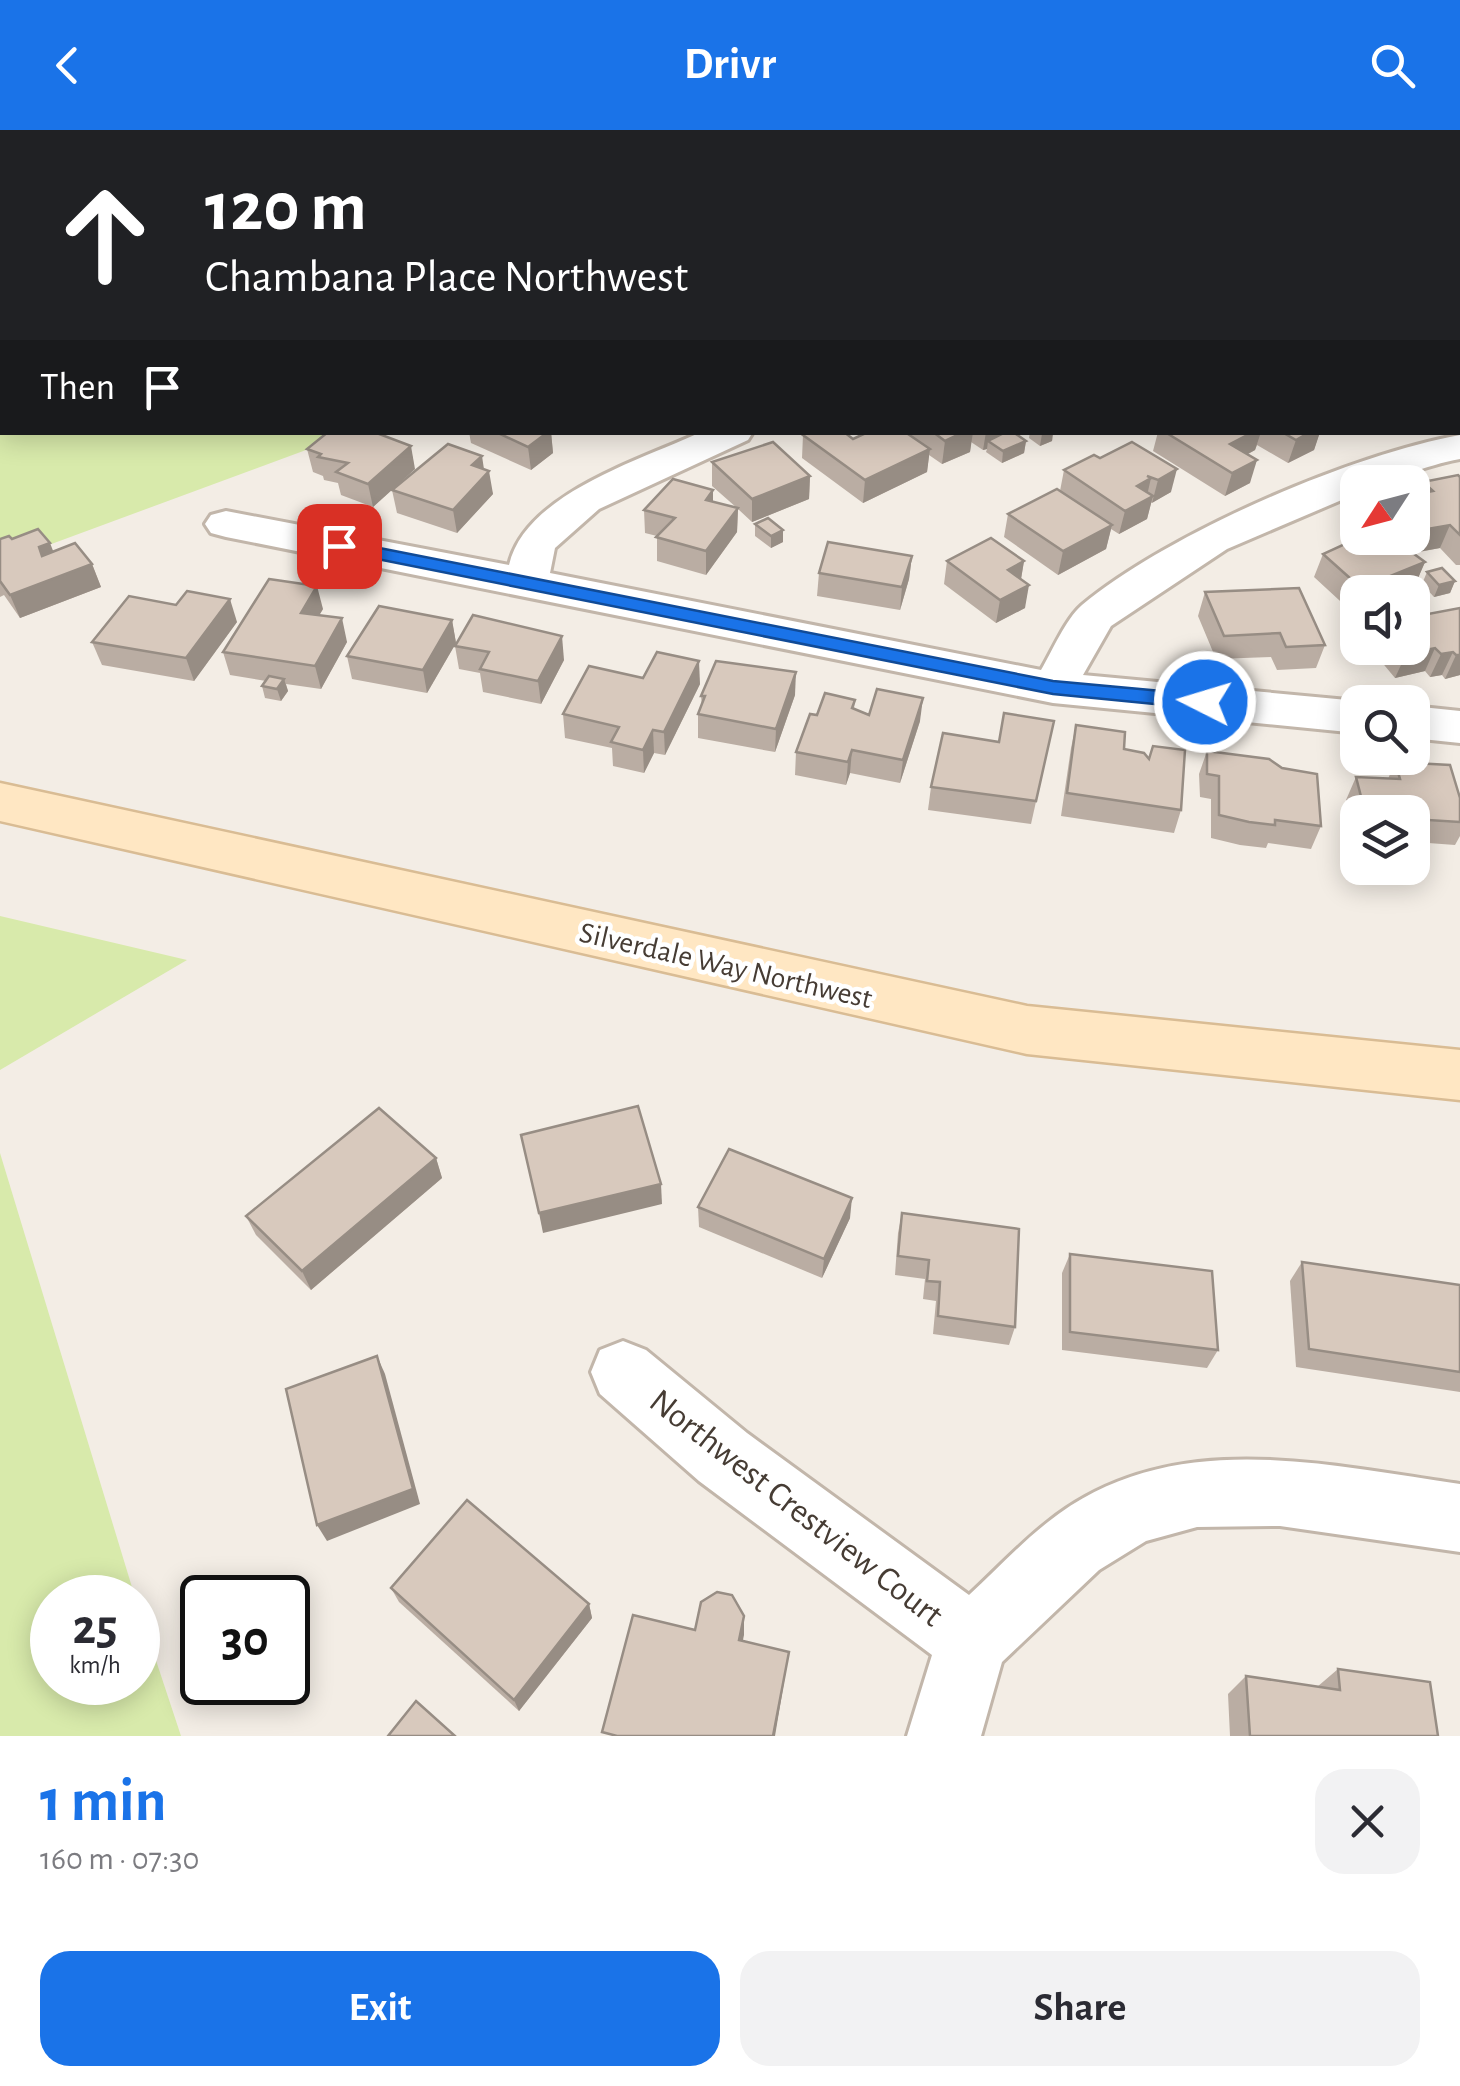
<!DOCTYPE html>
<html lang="en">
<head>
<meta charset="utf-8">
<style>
	:root { --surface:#fff; --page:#f2f2f3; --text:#2b2b33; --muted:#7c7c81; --accent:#1a73e8 }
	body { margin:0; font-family:"Alegreya Sans",sans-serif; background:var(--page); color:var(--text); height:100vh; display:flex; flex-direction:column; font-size:38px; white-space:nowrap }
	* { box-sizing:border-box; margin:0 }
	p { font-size:32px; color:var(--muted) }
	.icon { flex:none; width:55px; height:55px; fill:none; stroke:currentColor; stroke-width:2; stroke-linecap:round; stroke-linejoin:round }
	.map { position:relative; height:1606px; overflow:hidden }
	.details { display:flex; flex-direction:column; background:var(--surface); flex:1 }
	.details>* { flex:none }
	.guide { position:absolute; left:0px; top:0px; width:1460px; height:305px; box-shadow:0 5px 25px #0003; background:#202124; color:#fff; overflow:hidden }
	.needle { width:65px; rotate:234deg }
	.controls { position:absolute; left:1340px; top:335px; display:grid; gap:20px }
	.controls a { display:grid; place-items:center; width:90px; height:90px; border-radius:20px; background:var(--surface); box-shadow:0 5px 25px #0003; font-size:50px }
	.speed { position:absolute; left:30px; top:1445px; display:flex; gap:20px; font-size:50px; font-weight:700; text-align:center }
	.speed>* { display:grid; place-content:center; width:130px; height:130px; border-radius:50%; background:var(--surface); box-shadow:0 5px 25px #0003; line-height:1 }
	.speed small { font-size:25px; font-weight:400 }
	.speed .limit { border:5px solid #111; border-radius:15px; background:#fff; color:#111 }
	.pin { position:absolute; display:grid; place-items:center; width:85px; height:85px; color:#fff; margin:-42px; border-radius:20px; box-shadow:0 5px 15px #0006 }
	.me { position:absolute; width:110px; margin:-55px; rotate:275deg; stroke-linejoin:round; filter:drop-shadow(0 0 8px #0008) }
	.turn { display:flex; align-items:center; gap:35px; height:210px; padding:0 40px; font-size:45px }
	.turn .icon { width:130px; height:130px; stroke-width:2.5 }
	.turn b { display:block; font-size:70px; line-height:85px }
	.then { display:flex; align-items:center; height:95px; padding:0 40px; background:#0003; gap:20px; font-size:38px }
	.round { display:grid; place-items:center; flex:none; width:105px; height:105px; border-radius:30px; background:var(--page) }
	.summary { display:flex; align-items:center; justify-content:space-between; height:170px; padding:0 40px }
	h1 { font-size:60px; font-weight:600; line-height:75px; color:var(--accent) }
	.primary-button { display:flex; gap:20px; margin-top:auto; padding:20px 40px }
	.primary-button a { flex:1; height:115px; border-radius:30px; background:var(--accent); color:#fff; font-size:40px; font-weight:600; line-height:115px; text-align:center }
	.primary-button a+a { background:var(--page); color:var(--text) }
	header { display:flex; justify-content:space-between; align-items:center; height:130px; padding:0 40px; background:var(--accent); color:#fff; font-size:45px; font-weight:600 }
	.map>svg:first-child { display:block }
	.green { fill:#d8eaab }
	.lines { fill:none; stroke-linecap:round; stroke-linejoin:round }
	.minor-casing { stroke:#c2b6aa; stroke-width:6 }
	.secondary-casing { stroke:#d9bc94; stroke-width:5 }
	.minor { fill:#fff; fill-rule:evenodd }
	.secondary { fill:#ffe7c3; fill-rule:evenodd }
	.wall { fill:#baada3 }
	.shaded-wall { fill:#978d84 }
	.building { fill:#d8c9bd; stroke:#978d84; stroke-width:2.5 }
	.route { fill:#1a73e8; stroke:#114b97; stroke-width:2.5 }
	.labels { text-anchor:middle; stroke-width:9; stroke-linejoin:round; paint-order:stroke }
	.street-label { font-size:30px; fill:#463c34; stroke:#fff }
	.near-street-label { font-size:35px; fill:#463c34; stroke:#fff }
</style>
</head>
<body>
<header><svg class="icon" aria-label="back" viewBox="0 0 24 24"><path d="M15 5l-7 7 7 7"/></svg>Drivr<svg class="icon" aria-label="search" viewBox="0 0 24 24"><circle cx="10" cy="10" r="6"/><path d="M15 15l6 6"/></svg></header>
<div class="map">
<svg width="1460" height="1606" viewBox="0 0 1460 1606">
	<rect width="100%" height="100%" fill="#f3ede5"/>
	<g class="green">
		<polygon points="0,0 1317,0 2,2 2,302 352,303 0,433"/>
		<polygon points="0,786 187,830 0,940"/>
		<polygon points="0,1023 135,1467 52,1468 52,1552 138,1552 138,1476 181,1606 0,1606"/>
	</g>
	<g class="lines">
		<g class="minor-casing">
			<g id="minor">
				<polygon points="1458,100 1460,101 1460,121 1458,120"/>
				<path d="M701,302H753L748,310L599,379L555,418L550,443L1041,540C1053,520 1065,490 1082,475C1169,403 1350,325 1460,305V329C1425,335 1393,352 1358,352V363L1227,419L1111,496L1083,545L1358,571L1363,572H1358V603L1053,573L226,407L211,403L205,394L211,385L226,381L509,435C525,364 641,330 701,302Z"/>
				<polygon points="1412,576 1460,581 1460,613 1412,608"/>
				<path d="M623,1211L646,1220L747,1303L969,1465C995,1441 1020,1414 1048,1392C1168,1296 1321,1334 1460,1354V1422L1280,1396L1197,1397L1146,1411L1099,1440L1002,1532L981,1606H907L932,1525L699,1351L600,1264L591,1242L600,1220Z"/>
			</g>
		</g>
		<g class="secondary-casing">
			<polygon id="secondary" points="0,653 1027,876 1460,920 1460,970 1027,924 0,691"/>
		</g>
		<use href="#minor" class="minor"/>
		<use href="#secondary" class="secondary"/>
	</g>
	<g class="wall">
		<polygon points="1458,197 1460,201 1460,222 1458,228"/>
		<polygon points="469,302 551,302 553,323 531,340 471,313"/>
		<polygon points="868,302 1013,302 1026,311 1024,323 1002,333 986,322 987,319 983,320 971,312 970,322 942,334 929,325 927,342 863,373 802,328 803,305 853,309"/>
		<polygon points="1030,302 1053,302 1052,311 1040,316 1029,308"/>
		<polygon points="1158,302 1320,302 1314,320 1288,333 1257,315 1255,320 1248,324 1250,353 1225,366 1153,321"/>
		<polygon points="1132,312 1171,362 1151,373 1147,389 1119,404 1111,399 1106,419 1058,445 1004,407 1008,384 1060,361 1064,340 1100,328"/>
		<polygon points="307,319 415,339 373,377 341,365 338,353 324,350 323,346 313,342"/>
		<polygon points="712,332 810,346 809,369 752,392 738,379 737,402 706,445 657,431 657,406 645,403 644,380 713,360 713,372 737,378 712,356"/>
		<polygon points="484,339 493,364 457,403 397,383 392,360"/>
		<polygon points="1460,346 1460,435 1456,435 1440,418 1414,423 1425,432 1415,455 1397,462 1358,462 1358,479 1352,482 1314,447 1323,424 1358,408 1412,408 1412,365 1418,364 1423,352"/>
		<polygon points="755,394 783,400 783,412 771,418 755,406"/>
		<polygon points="0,409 12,409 92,434 101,457 20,488 4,465 0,467"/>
		<polygon points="912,426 909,449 900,480 817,466 819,443"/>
		<polygon points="947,431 1024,431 1021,449 1025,478 996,493 944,454"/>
		<polygon points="1427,442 1455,451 1450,463 1434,467 1422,454"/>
		<polygon points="1205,462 1325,515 1316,538 1277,540 1271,527 1216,529 1198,486"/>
		<polygon points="176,475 237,492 194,551 102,535 92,512"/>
		<polygon points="1460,478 1460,545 1445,549 1442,545 1430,547 1425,541 1395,548 1370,518 1412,518"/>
		<polygon points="323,479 319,485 347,512 321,559 286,554 288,561 281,571 265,568 262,556 266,551 230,545 223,522"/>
		<polygon points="452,490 456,513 427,563 352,549 347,526"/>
		<polygon points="455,516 564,530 541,574 483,562 480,543 459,539"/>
		<polygon points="643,548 700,554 665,625 654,623 644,643 613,636 612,618 565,608 563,584"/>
		<polygon points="795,565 775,622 698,608 698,584 702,576 701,566"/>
		<polygon points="855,570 854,579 869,585 920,591 900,653 850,643 846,655 795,645 796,622 817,585"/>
		<polygon points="1054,591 1031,694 928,680 931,657 999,612"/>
		<polygon points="1076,595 1124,619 1149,629 1181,680 1174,703 1061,686 1071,618"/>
		<polygon points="1207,621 1321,696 1311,719 1268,713 1266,718 1240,715 1211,708 1211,669 1200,667 1199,644"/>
		<polygon points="1395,632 1460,668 1460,706 1455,715 1415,712 1412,718 1412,682 1358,682 1358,716 1346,670 1356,647 1388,649"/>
		<polygon points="436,1028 442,1048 311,1160 256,1105 246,1086"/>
		<polygon points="698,1077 850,1088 822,1148 699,1097"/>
		<polygon points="902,1083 1015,1197 1009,1215 933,1204 936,1171 923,1169 925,1149 895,1145 898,1103"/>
		<polygon points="1070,1124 1218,1220 1207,1238 1062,1220 1062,1143"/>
		<polygon points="1302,1132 1460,1155 1460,1262 1296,1237 1290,1151"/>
		<polygon points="391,1458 589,1474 592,1488 519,1581 399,1472"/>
		<polygon points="1338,1539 1438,1606 1230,1606 1228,1564 1246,1546 1317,1557"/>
	</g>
	<g class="shaded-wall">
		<polygon points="1458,0 1460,0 1460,16 1458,17"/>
		<polygon points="533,302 551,302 553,323 531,340 528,317"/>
		<polygon points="960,302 973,302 970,322 942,334 945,311"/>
		<polygon points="986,302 1011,302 988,311 987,319 983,320"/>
		<polygon points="1045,302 1053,302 1052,311 1040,316 1042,304"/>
		<polygon points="1253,302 1261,302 1255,320 1224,337 1230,314"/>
		<polygon points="1310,302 1320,302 1314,320 1288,333 1296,310"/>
		<polygon points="1026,311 1024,323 1002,333 1003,321"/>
		<polygon points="411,316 415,339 373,377 368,354"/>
		<polygon points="930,319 927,342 863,373 865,350"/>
		<polygon points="482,326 485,346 489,341 493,364 457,403 453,380 472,335"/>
		<polygon points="1257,330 1250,353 1225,366 1232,343"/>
		<polygon points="1177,339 1171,362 1152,373 1158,350"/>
		<polygon points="810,346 809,369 752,392 752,369"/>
		<polygon points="1151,348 1146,370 1153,366 1147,389 1119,404 1125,381 1137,356"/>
		<polygon points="713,360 713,383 706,370"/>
		<polygon points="738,378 737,402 706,445 706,421"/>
		<polygon points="1112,395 1106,419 1058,445 1063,421"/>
		<polygon points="1450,395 1440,418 1406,424 1416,401"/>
		<polygon points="783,400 783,412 771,418 771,406"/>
		<polygon points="50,413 59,436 92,434 101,457 20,488 10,465 42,426 39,417"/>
		<polygon points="912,426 909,449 900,480 902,457"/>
		<polygon points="1024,431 1020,455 1008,440"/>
		<polygon points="1425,432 1415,455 1397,462 1359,462 1361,458"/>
		<polygon points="1455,451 1450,463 1434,467 1439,455"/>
		<polygon points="1029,455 1025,478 996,493 1000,470"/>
		<polygon points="317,456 323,479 307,506 301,483"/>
		<polygon points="1358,467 1358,479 1352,482"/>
		<polygon points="230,469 237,492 194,551 186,528"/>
		<polygon points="342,488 347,512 321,559 315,536"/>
		<polygon points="452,490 456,513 427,563 423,540"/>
		<polygon points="562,506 564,530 541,574 538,551"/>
		<polygon points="1435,518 1425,541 1395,548 1406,524"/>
		<polygon points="1453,522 1442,545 1430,547 1441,524"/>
		<polygon points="1456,525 1460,525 1460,545 1445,549"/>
		<polygon points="699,531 700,554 665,625 664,602"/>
		<polygon points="796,542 795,565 775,622 776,599"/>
		<polygon points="284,549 288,561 281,571 277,559"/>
		<polygon points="923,568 920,591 900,653 903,630"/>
		<polygon points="653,600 654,623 644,643 643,620"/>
		<polygon points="852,620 850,643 846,655 848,632"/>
		<polygon points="436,1028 442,1048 311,1160 302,1141"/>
		<polygon points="661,1054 662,1074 543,1103 539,1083"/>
		<polygon points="852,1068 850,1088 822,1148 824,1129"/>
		<polygon points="377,1226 385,1244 420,1374 327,1411 317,1395"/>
		<polygon points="589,1474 592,1488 519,1581 514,1570"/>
		<polygon points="744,1486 744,1505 739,1529 739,1510"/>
		<polygon points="789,1522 775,1606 773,1606"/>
	</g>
	<g class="building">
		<polygon points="1360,0 1441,0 1451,2 1356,2"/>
		<polygon points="328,302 374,302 411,316 368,354 336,342 348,333 318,327 321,324 307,319"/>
		<polygon points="496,302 548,302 528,317"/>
		<polygon points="808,302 844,302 853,309 868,302 905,302 930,319 865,350 803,305"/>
		<polygon points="933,302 964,302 945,311"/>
		<polygon points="1006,302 1013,302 1026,311 1003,321 988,311"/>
		<polygon points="1165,302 1253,302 1230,314 1257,330 1232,343"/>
		<polygon points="1282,302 1310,302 1296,310"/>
		<polygon points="773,312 810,346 752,369 712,332"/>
		<polygon points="1132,312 1177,339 1158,350 1147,346 1151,348 1137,356 1153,366 1125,381 1064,340 1094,325 1100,328"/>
		<polygon points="448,314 482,326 472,335 489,341 453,380 392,360"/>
		<polygon points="1458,345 1460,347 1460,405 1450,395 1416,401 1412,398 1412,365 1433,361 1423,352"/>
		<polygon points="673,349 713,360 706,370 738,378 706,421 656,407 675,388 644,380"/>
		<polygon points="1057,359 1112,395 1063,421 1008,384"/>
		<polygon points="768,388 783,400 771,406 755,394"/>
		<polygon points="38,399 50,413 39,417 42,426 75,413 92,434 10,465 0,451 0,409 9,406 12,409"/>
		<polygon points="991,408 1024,431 1008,440 1029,455 1000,470 947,431"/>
		<polygon points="1358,408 1392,408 1425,432 1361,458 1323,424"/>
		<polygon points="828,412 912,426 902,457 819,443"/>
		<polygon points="1442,438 1455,451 1439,455 1427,442"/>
		<polygon points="269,449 317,456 301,483 342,488 315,536 223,522"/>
		<polygon points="1299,458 1325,515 1286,517 1280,503 1224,506 1205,462"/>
		<polygon points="187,461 230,469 186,528 92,512 129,466 176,475"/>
		<polygon points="379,476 452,490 423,540 347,526"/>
		<polygon points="1460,478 1460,525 1456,525 1453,522 1441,524 1435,518 1406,524 1400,518 1412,518 1412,487"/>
		<polygon points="473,485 562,506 538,551 480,539 489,522 455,516"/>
		<polygon points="657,522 699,531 664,602 653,600 643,620 611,612 619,597 563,584 589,536 643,548"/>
		<polygon points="716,531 796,542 776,599 698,584 705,566 701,566"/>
		<polygon points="269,546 284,549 277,559 262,556"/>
		<polygon points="877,559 923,568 903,630 852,620 848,632 796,622 810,584 817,585 825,563 855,570 852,578 869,585"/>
		<polygon points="1004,583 1054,591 1036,671 931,657 943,603 999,612"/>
		<polygon points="1076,595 1125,602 1124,619 1144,623 1149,629 1153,616 1185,620 1181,680 1067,663"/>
		<polygon points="1207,621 1269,629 1282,638 1317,644 1321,696 1275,690 1275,695 1249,692 1219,685 1219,646 1207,644"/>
		<polygon points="1395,632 1450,635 1460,668 1460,692 1413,689 1418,708 1412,707 1412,682 1365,682 1356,647 1400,649"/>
		<polygon points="638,976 661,1054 539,1083 521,1005"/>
		<polygon points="379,978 436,1028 302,1141 246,1086"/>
		<polygon points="729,1019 852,1068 824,1129 698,1077"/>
		<polygon points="902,1083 1019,1099 1015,1197 938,1186 940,1152 927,1151 929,1130 898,1126"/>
		<polygon points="1070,1124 1212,1141 1218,1220 1070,1202"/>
		<polygon points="1302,1132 1460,1155 1460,1242 1309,1219"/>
		<polygon points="377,1226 413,1359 317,1395 286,1259"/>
		<polygon points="467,1370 589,1474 514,1570 391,1458"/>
		<polygon points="717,1462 732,1465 744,1486 739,1510 789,1522 773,1606 617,1606 602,1602 633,1485 695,1500 701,1472"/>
		<polygon points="1338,1539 1430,1552 1438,1606 1250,1606 1246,1546 1340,1560"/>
		<polygon points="416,1571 455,1606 388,1606"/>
	</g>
	<polygon class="route" points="339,410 1053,551 1205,565 1215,572 1205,579 1053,564 332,420 332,412"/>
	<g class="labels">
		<g class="street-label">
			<text transform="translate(726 835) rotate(13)" y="10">Silverdale Way Northwest</text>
		</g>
		<g class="near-street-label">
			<text transform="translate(797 1377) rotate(38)" y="12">Northwest Crestview Court</text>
		</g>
	</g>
</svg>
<div class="controls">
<a><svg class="needle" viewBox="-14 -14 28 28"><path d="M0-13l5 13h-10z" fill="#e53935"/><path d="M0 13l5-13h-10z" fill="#7c7c81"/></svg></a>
<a><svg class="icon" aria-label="sound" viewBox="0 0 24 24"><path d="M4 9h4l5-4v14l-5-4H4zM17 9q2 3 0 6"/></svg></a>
<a><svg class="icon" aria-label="search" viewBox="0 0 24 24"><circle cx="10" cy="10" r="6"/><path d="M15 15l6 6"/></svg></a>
<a><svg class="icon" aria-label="layers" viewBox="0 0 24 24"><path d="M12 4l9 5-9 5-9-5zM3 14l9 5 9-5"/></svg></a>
</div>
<div class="speed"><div>25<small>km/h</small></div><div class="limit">30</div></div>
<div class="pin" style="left:339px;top:416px;background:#d93025"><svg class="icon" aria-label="arrive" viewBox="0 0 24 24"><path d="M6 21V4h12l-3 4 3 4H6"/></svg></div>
<svg class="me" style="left:1205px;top:572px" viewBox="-20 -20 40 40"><circle r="17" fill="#1a73e8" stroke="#fff" stroke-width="3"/><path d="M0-11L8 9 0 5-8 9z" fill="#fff"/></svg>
<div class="guide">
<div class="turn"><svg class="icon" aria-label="ahead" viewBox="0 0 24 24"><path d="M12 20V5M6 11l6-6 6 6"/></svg><div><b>120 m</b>Chambana Place Northwest</div></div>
<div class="then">Then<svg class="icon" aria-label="arrive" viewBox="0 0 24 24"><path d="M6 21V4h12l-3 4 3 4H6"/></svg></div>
</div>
</div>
<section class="details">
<div class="summary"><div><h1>1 min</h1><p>160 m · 07:30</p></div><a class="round"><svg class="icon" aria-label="close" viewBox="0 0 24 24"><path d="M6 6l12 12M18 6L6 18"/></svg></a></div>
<div class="primary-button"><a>Exit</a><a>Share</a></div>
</section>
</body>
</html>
